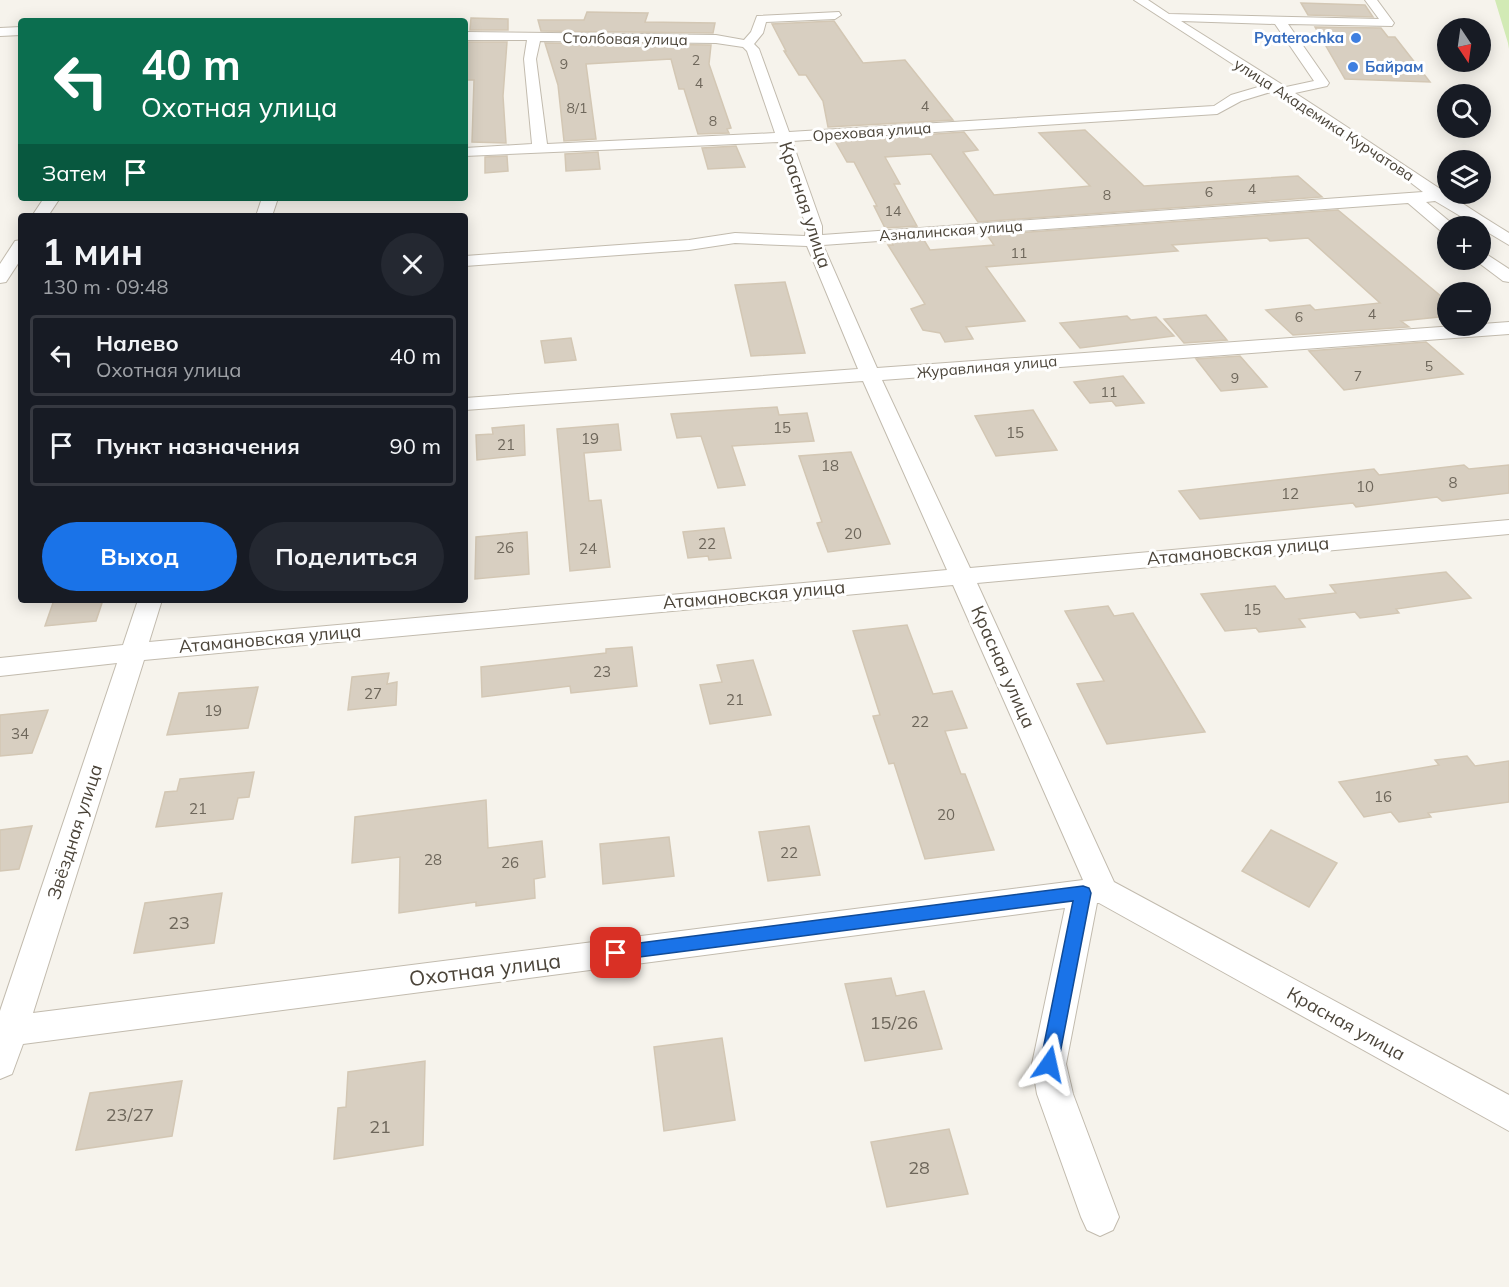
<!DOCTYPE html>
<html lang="ru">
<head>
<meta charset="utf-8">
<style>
	:root { --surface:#171b24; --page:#242831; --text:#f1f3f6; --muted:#9ea1a6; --line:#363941; --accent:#1a73e8 }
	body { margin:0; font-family:Mulish,sans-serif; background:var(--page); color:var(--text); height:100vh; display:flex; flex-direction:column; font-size:22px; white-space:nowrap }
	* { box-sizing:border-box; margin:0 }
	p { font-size:20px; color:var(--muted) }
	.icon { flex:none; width:33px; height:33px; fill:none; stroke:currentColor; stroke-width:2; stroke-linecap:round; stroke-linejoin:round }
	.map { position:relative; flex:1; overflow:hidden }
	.drawer { position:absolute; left:18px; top:213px; width:450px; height:390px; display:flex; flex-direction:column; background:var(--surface); border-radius:6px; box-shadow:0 3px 15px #0003 }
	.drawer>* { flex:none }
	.top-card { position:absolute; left:18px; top:18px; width:450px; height:183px; border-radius:6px; box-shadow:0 3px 15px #0003; background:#0b6e4f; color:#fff; overflow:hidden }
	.needle { width:39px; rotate:167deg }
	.fabs { position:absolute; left:1437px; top:18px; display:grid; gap:12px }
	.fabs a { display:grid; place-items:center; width:54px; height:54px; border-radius:50%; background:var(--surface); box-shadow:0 3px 15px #0003; font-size:30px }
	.pin { position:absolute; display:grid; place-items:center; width:51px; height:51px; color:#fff; margin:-26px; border-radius:12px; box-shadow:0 3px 9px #0006 }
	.me { position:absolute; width:66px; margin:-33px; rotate:11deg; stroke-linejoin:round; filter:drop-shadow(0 0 4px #0008) }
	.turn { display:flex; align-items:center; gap:21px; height:126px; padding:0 24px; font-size:27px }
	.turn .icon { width:78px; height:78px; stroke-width:2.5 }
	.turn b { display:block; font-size:42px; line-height:51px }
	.then { display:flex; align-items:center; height:57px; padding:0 24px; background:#0003; gap:12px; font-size:22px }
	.round { display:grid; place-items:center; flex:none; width:63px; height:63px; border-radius:32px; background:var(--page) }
	.summary { display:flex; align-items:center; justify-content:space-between; height:102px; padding:0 24px }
	h1 { font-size:36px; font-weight:700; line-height:45px }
	.action { display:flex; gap:12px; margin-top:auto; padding:12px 24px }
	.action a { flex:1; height:69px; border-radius:36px; background:var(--accent); color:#fff; font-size:24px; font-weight:700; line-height:69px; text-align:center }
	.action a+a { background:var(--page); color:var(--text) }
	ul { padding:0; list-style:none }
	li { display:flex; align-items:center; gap:18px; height:81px; margin:0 12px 9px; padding:0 12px; border:3px solid var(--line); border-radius:6px }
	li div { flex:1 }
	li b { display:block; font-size:22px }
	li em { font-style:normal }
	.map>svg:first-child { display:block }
	.green { fill:#d2eab5 }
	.building { fill:#d8cfc1; stroke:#d3c7b4; stroke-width:1.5 }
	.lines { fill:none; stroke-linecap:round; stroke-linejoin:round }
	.street-casing { stroke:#c2bbae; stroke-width:2 }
	.street { fill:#fff; fill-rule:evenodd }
	.route { fill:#1a73e8; stroke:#114b97; stroke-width:1.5 }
	.shop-dot { fill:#3f7fe0; stroke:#fff; stroke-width:2 }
	.labels { text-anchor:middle; stroke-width:6; stroke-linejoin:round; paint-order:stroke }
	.far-number-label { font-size:14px; fill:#6e675b }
	.far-shop-label { font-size:15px; font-weight:bold; fill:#366cbe; stroke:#fff; text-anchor:end }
	.far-street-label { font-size:15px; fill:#4b4439; stroke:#fff }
	.number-label { font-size:15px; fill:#6e675b }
	.street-label { font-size:18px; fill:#4b4439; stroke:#fff }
	.near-number-label { font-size:18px; fill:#6e675b }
	.near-street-label { font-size:21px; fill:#4b4439; stroke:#fff }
</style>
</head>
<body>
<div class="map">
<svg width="1509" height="1287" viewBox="0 0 1509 1287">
	<rect width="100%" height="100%" fill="#f6f3ec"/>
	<polygon class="green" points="1495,0 1509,0 1509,49 1508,43"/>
	<g class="building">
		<polygon points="1301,3 1365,5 1373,17 1308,15"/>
		<polygon points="587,12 648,13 645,22 715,23 713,33 541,31 538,20 584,20"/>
		<polygon points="471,18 508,19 508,30 470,30"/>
		<polygon points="834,21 863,63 905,60 953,120 828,127 823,101 806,75 799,75 784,51 786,51 772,24"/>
		<polygon points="1315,27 1381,28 1388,37 1395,37 1430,82 1345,79"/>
		<polygon points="468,42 507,42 503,96 506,143 472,142 474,80 465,80"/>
		<polygon points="545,43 711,45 709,64 731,128 727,129 729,133 698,134 684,89 679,89 671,59 586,64 596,139 564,141 558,85"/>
		<polygon points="1085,130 1144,186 1298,176 1322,197 978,222 931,154 885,157 900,184 894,184 917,226 885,228 874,206 877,206 854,162 847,162 835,141 964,132 978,150 963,152 994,195 1090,186 1039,133"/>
		<polygon points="736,146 745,167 708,169 702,148"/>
		<polygon points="598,152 600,169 566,171 565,154"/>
		<polygon points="507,156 508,171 485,173 485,157"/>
		<polygon points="1338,210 1448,302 1448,316 1401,321 1409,327 1293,335 1266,310 1310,305 1315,310 1380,303 1308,238 1270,241 1267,238 1172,245 1178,251 986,267 1025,321 966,327 973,339 945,342 940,333 923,330 911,309 925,304 888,245 893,245 892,242 924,240 930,250 994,245 987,235"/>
		<polygon points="785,282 805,353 751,356 735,285"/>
		<polygon points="1206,315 1227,340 1184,343 1164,319"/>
		<polygon points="1127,316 1131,320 1156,317 1174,336 1080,348 1060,323"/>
		<polygon points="571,338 576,360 545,363 541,341"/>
		<polygon points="1426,342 1463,374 1344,390 1309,351"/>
		<polygon points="1240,356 1267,387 1221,391 1196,359"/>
		<polygon points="1123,376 1144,403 1116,406 1112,401 1090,403 1074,382"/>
		<polygon points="777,407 779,415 807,413 814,441 732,446 745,485 718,488 701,436 677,438 671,414"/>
		<polygon points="1033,410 1057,450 996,456 975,416"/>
		<polygon points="618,424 621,450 584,453 589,501 601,500 610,567 570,571 557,429"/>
		<polygon points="524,425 525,455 477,460 476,435 493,434 492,428"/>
		<polygon points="851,452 890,544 828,552 817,523 822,522 799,456"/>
		<polygon points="1464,465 1469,469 1509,465 1509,493 1442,501 1437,497 1356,507 1353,503 1200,519 1179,491 1374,469 1379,475"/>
		<polygon points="724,528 731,558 709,560 708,556 688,558 683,532"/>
		<polygon points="527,532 529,574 475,579 476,537"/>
		<polygon points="1446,572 1471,598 1396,609 1399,613 1360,618 1355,612 1299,619 1305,627 1259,632 1256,628 1225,631 1201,594 1275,586 1285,599 1336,593 1330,585"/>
		<polygon points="54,600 103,600 96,621 45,626"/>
		<polygon points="1108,606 1114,616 1133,613 1205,732 1107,744 1077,684 1104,681 1065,611"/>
		<polygon points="907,625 933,694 952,691 967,728 945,731 961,774 965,774 994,850 925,859 894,763 889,764 873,716 880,715 853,631"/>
		<polygon points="632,647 637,686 571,693 570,686 482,697 481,667 606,653 606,649"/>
		<polygon points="753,660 771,715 710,724 700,685 722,682 717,665"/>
		<polygon points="389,673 387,684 397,682 396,705 348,710 352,677"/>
		<polygon points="258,687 248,728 167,735 179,693"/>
		<polygon points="48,710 32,753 0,756 0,715"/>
		<polygon points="1467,756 1475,766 1509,761 1509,802 1428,813 1431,817 1399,822 1391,812 1364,817 1339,782 1439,765 1435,760"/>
		<polygon points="254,772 249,797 238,798 233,819 156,827 165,792 177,791 180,779"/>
		<polygon points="486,800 488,848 542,841 545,877 534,879 535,898 476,906 476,902 399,913 400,857 352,863 355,817"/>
		<polygon points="32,826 19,869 0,871 0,830"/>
		<polygon points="809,826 820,875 768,881 759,832"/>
		<polygon points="1271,830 1337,863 1309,907 1242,871"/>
		<polygon points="669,837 674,876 603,884 600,844"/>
		<polygon points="222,893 214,943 134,953 145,903"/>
		<polygon points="891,978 896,996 924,991 942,1049 865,1061 845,984"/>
		<polygon points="722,1038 735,1120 664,1131 654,1047"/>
		<polygon points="425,1061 423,1145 334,1159 338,1108 346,1107 348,1072"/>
		<polygon points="182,1081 172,1136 76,1150 90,1093"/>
		<polygon points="949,1129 968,1194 887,1207 871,1142"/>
	</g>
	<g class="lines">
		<g class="street-casing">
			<g id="street">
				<path d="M1134,0H1148L1169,14L1379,19L1365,0H1377L1394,23L1392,26L1288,24L1329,83L1327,86L1295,93C1367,139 1436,188 1509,233V245L1435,201L1426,202L1455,226H1448V233L1442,232L1408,203L823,245L877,368L1509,322V334L882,380L970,568L1509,520V534L977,583L1114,882L1509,1095V1131L1099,903H1097L1066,1064L1073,1094L1119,1217L1113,1230L1100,1236L1087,1230L1081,1217L1037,1094L1032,1064L1065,908L23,1044L12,1074L0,1079V1011L117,663L0,676V658L123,645L138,600H162L149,642L947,570L863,381L465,410V398L858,369L807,246L735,243L689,250L465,266V256L689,240L735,233L805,236L806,226L778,142L465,156V148L532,144L524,59L527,40H465V32L716,35L744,40L751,32L757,16L839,12L841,15L835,19L766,22L763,33L754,44L759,49L789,132L1214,106L1231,95L1265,85ZM1181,21L1275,24L1314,81L1286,87ZM540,41L716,43L743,47L747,51L775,133L547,144L536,59ZM1274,91L1384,162L1423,192L822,235V226L792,141L1217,114L1241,101ZM953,585L1083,880L33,1013L144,660Z"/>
				<polygon points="21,27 21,35 0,36 0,28"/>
				<polygon points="44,198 60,198 48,216 32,216"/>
				<polygon points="262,198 278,198 272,216 256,216"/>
				<polygon points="21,240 21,259 6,282 0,283 0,264 15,241"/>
				<polygon points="1480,250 1509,269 1509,282 1503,281 1475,260 1480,260"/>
			</g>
		</g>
		<use href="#street" class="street"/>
	</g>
	<polygon class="route" points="1083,886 1089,888 1091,893 1058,1064 1055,1070 1049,1072 1042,1070 1040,1064 1073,901 616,960 610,958 608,953 610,948 616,946"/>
	<g class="shop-dot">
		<circle cx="1356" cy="38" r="6"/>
		<circle cx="1353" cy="67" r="6"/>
	</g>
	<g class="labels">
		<g class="far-number-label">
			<text x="696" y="65">2</text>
			<text x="564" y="69">9</text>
			<text x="699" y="88">4</text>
			<text x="925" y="111">4</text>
			<text x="577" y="113">8/1</text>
			<text x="713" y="126">8</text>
			<text x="1252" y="194">4</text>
			<text x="1209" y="197">6</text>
			<text x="1107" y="200">8</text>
			<text x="893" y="216">14</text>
			<text x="1019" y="258">11</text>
			<text x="1372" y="319">4</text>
			<text x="1299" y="322">6</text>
			<text x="1429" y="371">5</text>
			<text x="1358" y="381">7</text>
			<text x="1235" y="383">9</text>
			<text x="1109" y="397">11</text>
		</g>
		<g class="far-shop-label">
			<text x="1344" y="43">Pyaterochka</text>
			<text x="1365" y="72" text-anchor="start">Байрам</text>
		</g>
		<g class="far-street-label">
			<text transform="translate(625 39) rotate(1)" y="5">Столбовая улица</text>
			<text transform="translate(1324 120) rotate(33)" y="5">улица Академика Курчатова</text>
			<text transform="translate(872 132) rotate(-4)" y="5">Ореховая улица</text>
			<text transform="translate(951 231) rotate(-4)" y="5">Азналинская улица</text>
			<text transform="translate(987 367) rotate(-5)" y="5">Журавлиная улица</text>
		</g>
		<g class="number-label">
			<text x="782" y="433">15</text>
			<text x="1015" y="438">15</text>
			<text x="590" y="444">19</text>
			<text x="506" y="450">21</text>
			<text x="830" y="471">18</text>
			<text x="1453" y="488">8</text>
			<text x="1365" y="492">10</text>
			<text x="1290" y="499">12</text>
			<text x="853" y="539">20</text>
			<text x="707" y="549">22</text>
			<text x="505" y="553">26</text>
			<text x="588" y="554">24</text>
			<text x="1252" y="615">15</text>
			<text x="602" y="677">23</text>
			<text x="373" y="699">27</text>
			<text x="735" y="705">21</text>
			<text x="213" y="716">19</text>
			<text x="920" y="727">22</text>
			<text x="20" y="739">34</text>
			<text x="1383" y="802">16</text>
			<text x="198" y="814">21</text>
			<text x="946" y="820">20</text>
			<text x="789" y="858">22</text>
			<text x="433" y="865">28</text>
			<text x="510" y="868">26</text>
		</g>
		<g class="street-label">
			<text transform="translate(805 205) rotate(72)" y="6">Красная улица</text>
			<text transform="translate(1238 551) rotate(-5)" y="6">Атамановская улица</text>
			<text transform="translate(754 595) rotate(-5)" y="6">Атамановская улица</text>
			<text transform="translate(270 639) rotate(-5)" y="6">Атамановская улица</text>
			<text transform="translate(1003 667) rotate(66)" y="6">Красная улица</text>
			<text transform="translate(75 832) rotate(-72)" y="6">Звёздная улица</text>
			<text transform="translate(1346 1024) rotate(29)" y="6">Красная улица</text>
		</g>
		<g class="near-number-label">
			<text x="179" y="929">23</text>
			<text x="894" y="1029">15/26</text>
			<text x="130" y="1121">23/27</text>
			<text x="380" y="1133">21</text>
			<text x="919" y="1174">28</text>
		</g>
		<g class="near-street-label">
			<text transform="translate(485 970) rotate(-7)" y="7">Охотная улица</text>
		</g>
	</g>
</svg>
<div class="fabs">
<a><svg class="needle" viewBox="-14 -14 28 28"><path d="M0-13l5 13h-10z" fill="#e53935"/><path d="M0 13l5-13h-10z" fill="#9ea1a6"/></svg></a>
<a><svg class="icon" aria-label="search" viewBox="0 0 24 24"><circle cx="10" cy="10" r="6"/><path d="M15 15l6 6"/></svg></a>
<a><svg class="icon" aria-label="layers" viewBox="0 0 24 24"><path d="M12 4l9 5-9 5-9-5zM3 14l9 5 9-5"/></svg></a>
<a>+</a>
<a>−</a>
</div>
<div class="pin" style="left:616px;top:953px;background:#d93025"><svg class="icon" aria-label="arrive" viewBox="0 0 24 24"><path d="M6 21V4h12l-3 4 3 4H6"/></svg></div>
<svg class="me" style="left:1049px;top:1064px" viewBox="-20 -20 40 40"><path d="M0-17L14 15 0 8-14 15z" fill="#1a73e8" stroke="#fff" stroke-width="4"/></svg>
<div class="top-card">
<div class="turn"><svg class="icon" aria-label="left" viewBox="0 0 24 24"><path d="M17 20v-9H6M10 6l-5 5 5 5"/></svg><div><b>40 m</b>Охотная улица</div></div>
<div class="then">Затем<svg class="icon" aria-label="arrive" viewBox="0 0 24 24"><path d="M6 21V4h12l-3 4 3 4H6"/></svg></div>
</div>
<section class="drawer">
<div class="summary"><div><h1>1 мин</h1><p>130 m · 09:48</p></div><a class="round"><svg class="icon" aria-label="close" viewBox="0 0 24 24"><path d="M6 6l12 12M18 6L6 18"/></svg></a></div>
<ul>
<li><svg class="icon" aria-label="left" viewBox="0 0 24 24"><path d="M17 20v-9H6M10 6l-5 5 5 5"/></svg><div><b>Налево</b><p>Охотная улица</p></div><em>40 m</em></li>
<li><svg class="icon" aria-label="arrive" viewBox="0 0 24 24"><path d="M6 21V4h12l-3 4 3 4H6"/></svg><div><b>Пункт назначения</b></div><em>90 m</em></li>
</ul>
<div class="action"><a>Выход</a><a>Поделиться</a></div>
</section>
</div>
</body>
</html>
